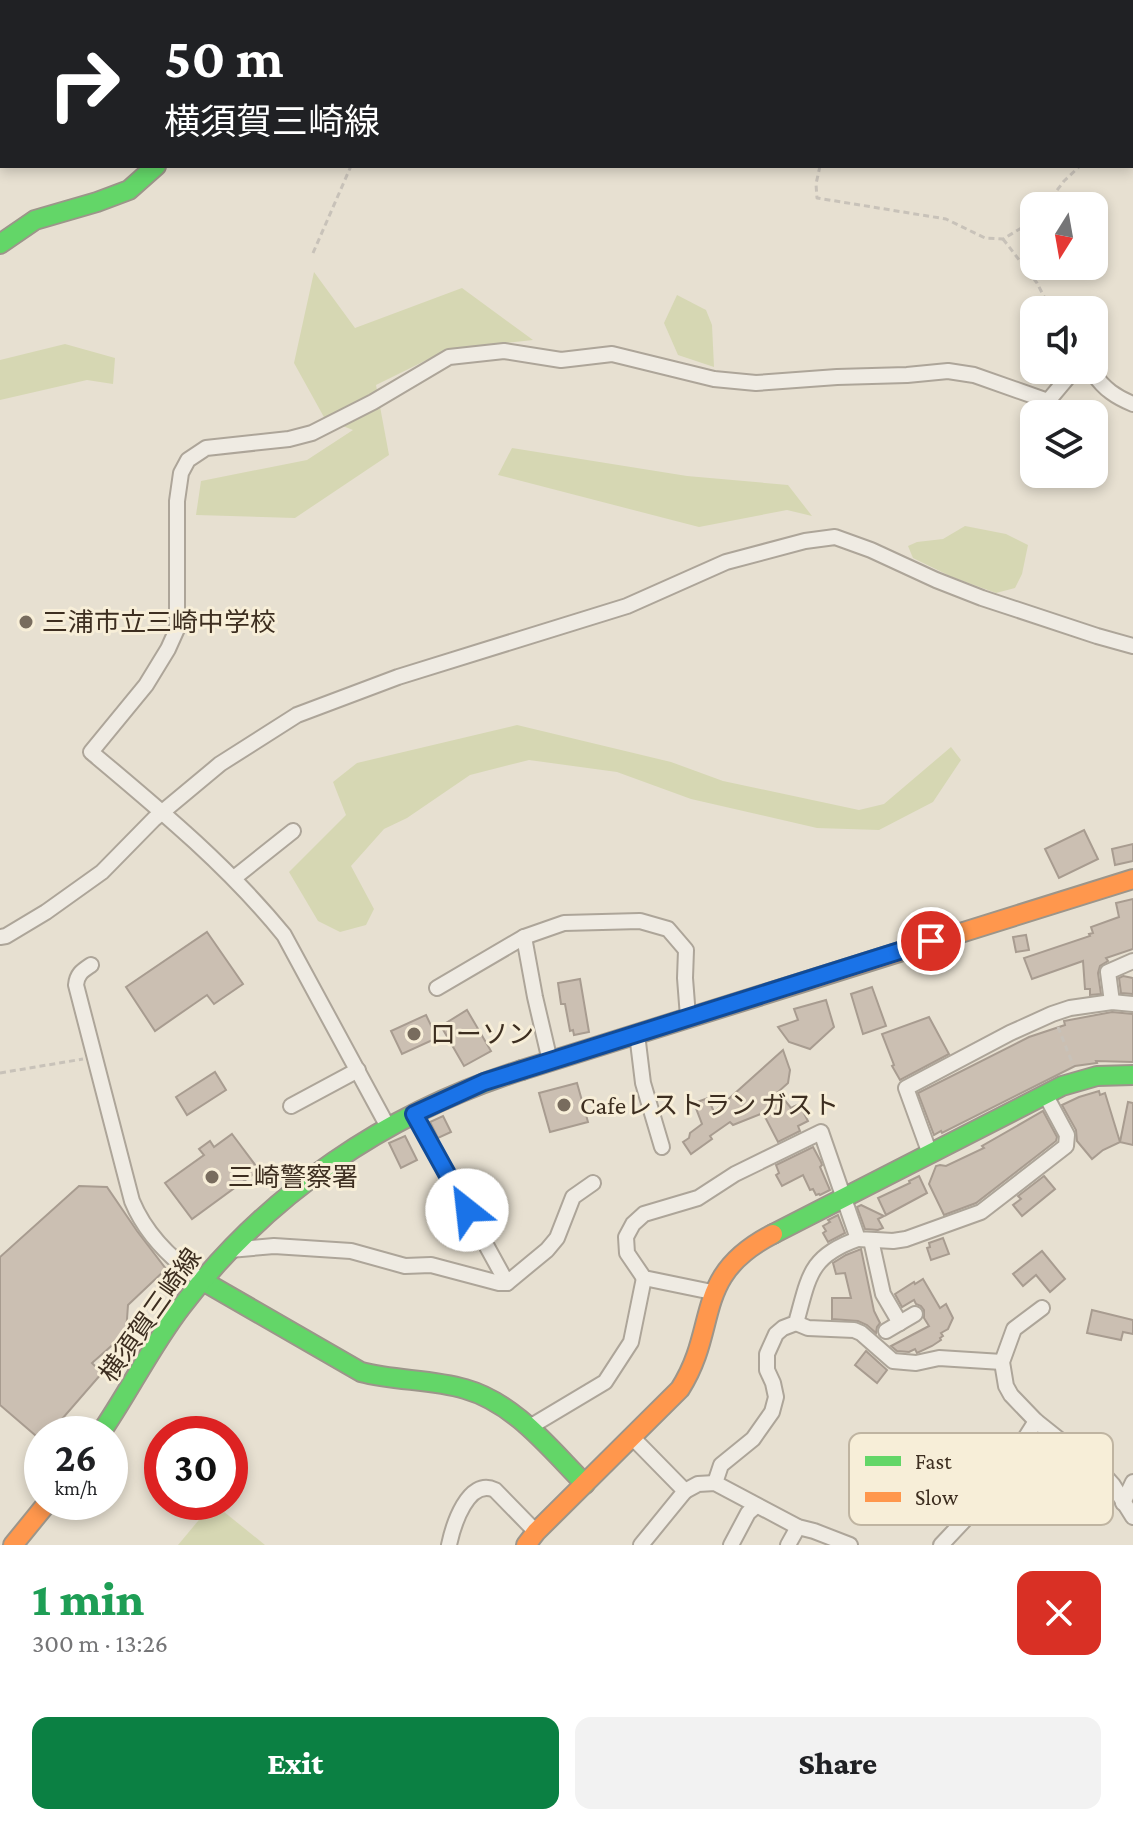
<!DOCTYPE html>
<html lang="en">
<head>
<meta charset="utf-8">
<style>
	:root { --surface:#fff; --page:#f2f2f2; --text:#202124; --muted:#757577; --accent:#0b8043 }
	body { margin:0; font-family:"Crimson Pro","Noto Sans JP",serif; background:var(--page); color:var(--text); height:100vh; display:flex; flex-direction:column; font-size:30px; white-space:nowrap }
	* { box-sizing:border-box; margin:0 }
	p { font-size:26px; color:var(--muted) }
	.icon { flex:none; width:44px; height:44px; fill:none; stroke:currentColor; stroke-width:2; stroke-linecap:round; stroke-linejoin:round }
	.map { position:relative; height:1545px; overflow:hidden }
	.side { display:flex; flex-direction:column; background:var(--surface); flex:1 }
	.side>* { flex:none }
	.banner { position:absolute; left:0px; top:0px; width:1134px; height:168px; box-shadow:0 4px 12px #0003; background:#202124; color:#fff; overflow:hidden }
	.needle { width:52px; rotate:191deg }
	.controls { position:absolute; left:1020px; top:192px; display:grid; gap:16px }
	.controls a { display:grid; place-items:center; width:88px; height:88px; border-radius:16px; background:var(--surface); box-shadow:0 4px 12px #0003; font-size:40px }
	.speed { position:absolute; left:24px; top:1416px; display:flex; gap:16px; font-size:40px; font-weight:700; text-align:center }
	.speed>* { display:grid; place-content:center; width:104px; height:104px; border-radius:50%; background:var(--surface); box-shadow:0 4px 12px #0003; line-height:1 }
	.speed small { font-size:20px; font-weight:400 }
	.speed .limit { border:12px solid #d22; background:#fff; color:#111 }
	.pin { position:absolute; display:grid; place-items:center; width:68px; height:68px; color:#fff; margin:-34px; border:4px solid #fff; border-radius:50%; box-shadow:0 2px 8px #0007 }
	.me { position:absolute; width:88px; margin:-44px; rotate:331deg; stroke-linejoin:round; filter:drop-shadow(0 0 6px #0008) }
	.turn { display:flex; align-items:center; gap:28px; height:168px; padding:0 32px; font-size:36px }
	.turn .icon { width:104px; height:104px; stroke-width:2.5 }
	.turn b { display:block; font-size:56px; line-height:68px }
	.round { display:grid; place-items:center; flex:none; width:84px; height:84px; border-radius:16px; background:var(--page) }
	.head { display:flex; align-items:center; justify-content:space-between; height:136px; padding:0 32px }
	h1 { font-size:48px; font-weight:800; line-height:60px; color:#1e9e55 }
	.button { display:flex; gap:16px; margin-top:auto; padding:16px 32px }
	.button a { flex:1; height:92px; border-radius:16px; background:var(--accent); color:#fff; font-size:32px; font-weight:800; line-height:92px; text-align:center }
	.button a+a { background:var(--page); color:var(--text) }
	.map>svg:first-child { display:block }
	.green { fill:#d6d7b3 }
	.building { fill:#cbbfb2; stroke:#a89c90; stroke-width:2 }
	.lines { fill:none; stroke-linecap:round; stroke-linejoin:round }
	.street-casing { stroke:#ada599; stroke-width:18 }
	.fast-casing { stroke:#9c958a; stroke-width:22 }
	.slow-casing { stroke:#9c958a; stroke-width:22 }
	.path { stroke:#c8c2b9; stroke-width:3; stroke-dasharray:6 4; stroke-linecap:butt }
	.street { stroke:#efebe3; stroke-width:14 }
	.fast { stroke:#63d668; stroke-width:18 }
	.slow { stroke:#ff974d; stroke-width:18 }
	.route-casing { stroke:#114b97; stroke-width:20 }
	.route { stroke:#1a73e8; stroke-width:14 }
	.poi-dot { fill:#786c5e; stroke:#f7eed8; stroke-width:3 }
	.labels { text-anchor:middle; stroke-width:6; stroke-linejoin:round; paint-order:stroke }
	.poi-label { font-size:26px; fill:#3d2e20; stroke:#f7eed8; text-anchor:start }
	.street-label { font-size:26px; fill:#3d2e20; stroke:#f7eed8 }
	.key { fill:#f7eed8; stroke:#bfb4a1; stroke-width:2 }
	.key-label { font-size:22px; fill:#3d2e20 }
</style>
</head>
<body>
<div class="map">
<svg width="1133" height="1545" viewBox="0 0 1133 1545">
	<rect width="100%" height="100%" fill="#e7e0d1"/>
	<g class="green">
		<polygon points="314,272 355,328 462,288 533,340 449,349 376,385 389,455 295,518 196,515 201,481 307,460 353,430 325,419 294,363"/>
		<polygon points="677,295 706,310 712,325 714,367 678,355 664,323"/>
		<polygon points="65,344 115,358 113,384 87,380 0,400 0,360"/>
		<polygon points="512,448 687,476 788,485 812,516 787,510 699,527 498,475"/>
		<polygon points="965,526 1006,534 1028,545 1022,574 1015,588 996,593 952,577 913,558 908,546 917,542 943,539"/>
		<polygon points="517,725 671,762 723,781 859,810 884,804 951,747 961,760 933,802 879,830 817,828 691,799 617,772 529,760 470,775 407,818 384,829 351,866 374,909 366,925 340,932 318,921 289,872 346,815 333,782 357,763"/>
		<polygon points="213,1503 265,1545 178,1545"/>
	</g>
	<g class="building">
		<polygon points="1084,830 1098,859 1059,878 1045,849"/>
		<polygon points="1133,844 1133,861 1115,865 1112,849"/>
		<polygon points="1133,899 1133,949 1106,958 1108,961 1100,966 1098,973 1101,994 1090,995 1090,989 1085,989 1083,961 1032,979 1024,958 1090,936 1089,934 1093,933 1091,927 1119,917 1116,903"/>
		<polygon points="207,932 243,984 214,1004 207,995 155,1031 126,987"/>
		<polygon points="1026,935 1029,950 1016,952 1013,937"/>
		<polygon points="1123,976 1133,978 1133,994 1121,993 1119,978"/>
		<polygon points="580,979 589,1032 574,1035 573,1030 570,1031 565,1004 561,1004 558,983"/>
		<polygon points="872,987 886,1026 863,1034 851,994"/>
		<polygon points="826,1000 834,1027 810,1049 789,1042 778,1027 798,1020 794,1009"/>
		<polygon points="467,1010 491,1051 464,1066 441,1026"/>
		<polygon points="1112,1012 1133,1014 1133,1062 1096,1061 1097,1063 1075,1066 942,1133 941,1131 934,1135 918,1093 1029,1037 1065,1025 1064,1021"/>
		<polygon points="426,1015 437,1038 402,1054 391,1031"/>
		<polygon points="929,1017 949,1054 900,1080 892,1066 894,1065 882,1034"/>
		<polygon points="783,1050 790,1070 788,1083 778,1092 791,1108 799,1104 808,1121 798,1126 800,1131 778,1142 763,1113 733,1125 730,1122 710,1136 712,1139 691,1154 683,1142 689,1138 690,1133 702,1124 694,1103 708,1098 714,1112"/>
		<polygon points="215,1072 226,1090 187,1115 176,1097"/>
		<polygon points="577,1083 588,1122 550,1132 539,1093"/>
		<polygon points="1099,1091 1100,1095 1105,1093 1120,1142 1128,1102 1133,1103 1133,1145 1120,1142 1103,1150 1092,1159 1077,1141 1076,1130 1062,1105 1079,1097"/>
		<polygon points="1043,1111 1057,1137 1056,1141 976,1203 944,1215 929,1184 936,1166 940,1165 946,1166 984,1148 982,1146"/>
		<polygon points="443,1116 451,1132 438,1138 430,1122"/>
		<polygon points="232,1134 259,1170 192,1219 165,1183 204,1155 199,1149 210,1141 214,1147"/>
		<polygon points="405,1136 417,1160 401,1168 389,1143"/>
		<polygon points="813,1147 821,1162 822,1165 820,1167 830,1190 820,1195 819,1194 816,1195 813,1189 810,1190 803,1175 782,1186 776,1175 779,1173 776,1165"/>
		<polygon points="919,1176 927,1193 886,1215 878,1198 910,1183 909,1181"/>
		<polygon points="1044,1176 1055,1189 1022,1216 1013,1205 1021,1199 1018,1196"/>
		<polygon points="79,1186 107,1187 137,1231 166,1269 128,1305 126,1333 92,1363 102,1373 49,1434 42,1434 42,1441 0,1405 0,1257"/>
		<polygon points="861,1205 884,1216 878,1219 883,1228 878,1230 865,1229 857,1207"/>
		<polygon points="838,1215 845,1233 828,1242 823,1233 826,1231 823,1226 830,1222 828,1220"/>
		<polygon points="943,1238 949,1254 931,1260 927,1248 930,1247 929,1243"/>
		<polygon points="861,1249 874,1311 880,1323 877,1327 876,1333 867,1325 858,1321 832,1319 832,1298 851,1298 845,1273 836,1274 833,1263 846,1255"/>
		<polygon points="1042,1251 1065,1279 1050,1292 1036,1275 1023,1286 1013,1274"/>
		<polygon points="923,1279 940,1308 946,1304 953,1318 948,1329 941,1333 943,1336 940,1338 941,1340 932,1346 917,1353 915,1349 909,1352 897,1351 891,1346 929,1326 924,1318 924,1310 921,1306 916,1304 914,1300 902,1307 895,1294 914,1282 915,1284"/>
		<polygon points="1092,1310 1133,1320 1133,1334 1123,1332 1121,1340 1087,1333"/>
		<polygon points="866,1351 887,1370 877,1383 855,1365"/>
	</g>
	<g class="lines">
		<g class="street-casing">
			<g id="street">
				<polyline points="234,878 293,831"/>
				<polyline points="0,937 6,936 46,912 102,872 154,819 220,764 297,715 398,677 627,606 726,562 805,541 835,537 871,550 936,580 982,598 1097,636 1133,646"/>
				<polyline points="524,937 535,997 550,1061"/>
				<path d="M91,965C82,971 77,974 76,985L132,1201C146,1235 173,1261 203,1281"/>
				<polyline points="437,988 524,937 564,923 640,921 668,929 686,950 685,978 688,1017"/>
				<polyline points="1112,1002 1108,972 1133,961"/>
				<polyline points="637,1034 643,1083 662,1147"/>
				<polyline points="291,1106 358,1070"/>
				<polyline points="414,1114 507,1283"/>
				<path d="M388,1127L284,935C228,866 159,809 91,752L146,685L168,649L177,629V501L181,473L188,460L206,448L289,439L312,433L373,402L449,357L504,351L561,360L612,354L714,379L756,383L837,377L907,375L948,371L974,375L1048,401L1074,370L1094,374C1104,389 1116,397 1133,404"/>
				<polyline points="930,1154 906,1088 1010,1033 1052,1014 1070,1008 1112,1002 1133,1004"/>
				<polyline points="871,1240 883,1294 900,1323"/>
				<polyline points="230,1250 274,1246 351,1251 405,1266 431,1265 499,1283 507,1283 547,1250 557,1238 573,1197 593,1183"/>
				<polyline points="712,1292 644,1278 627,1253 626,1237 633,1224 644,1214 698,1198 735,1174 821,1132 858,1239 893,1241 906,1239 981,1212 1066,1146 1067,1135 1045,1094"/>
				<polyline points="1042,1308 1014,1329 1002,1362 1006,1386 1011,1395 1036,1421 1105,1476 1113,1485 1133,1517"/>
				<polyline points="796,1323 808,1328 854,1330 861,1333 893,1361 916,1363 939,1358 1002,1362"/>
				<polyline points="886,1331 915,1314"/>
				<polyline points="528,1428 605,1382 631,1342 644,1278"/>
				<polyline points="633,1438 685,1491 641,1545"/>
				<path d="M715,1483L721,1465L753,1439L772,1412L776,1397L773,1383L767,1370V1354L776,1334L783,1328L796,1323C809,1277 809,1256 858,1239"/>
				<polyline points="685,1491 698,1484 715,1483 798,1527 814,1531 850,1545"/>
				<polyline points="1123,1503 1133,1482"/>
				<path d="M449,1545C453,1526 468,1477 495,1490L536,1532"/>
				<polyline points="731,1545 748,1513 756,1506"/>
				<polyline points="788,1545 798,1527"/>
				<polyline points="941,1545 991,1492 1036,1421"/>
			</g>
		</g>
		<g class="fast-casing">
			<g id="fast">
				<polyline points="0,244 35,220 97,202 129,190 156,166"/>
				<polyline points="773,1234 1062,1086 1097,1076 1133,1075"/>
				<path d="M203,1281L361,1372C395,1381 431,1379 465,1389C515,1403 550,1449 585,1484"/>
				<path d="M100,1434C129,1392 151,1346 182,1306C267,1194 388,1112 522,1070"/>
			</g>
		</g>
		<g class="slow-casing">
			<g id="slow">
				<polyline points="253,2 255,0"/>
				<polyline points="522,1070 1133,879"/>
				<polyline points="13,1545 48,1502"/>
				<path d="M526,1545L536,1532L680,1389C720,1326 691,1276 773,1234"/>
			</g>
		</g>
		<g class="path">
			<polyline points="633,0 635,2"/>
			<polyline points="367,2 369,0"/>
			<polyline points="1132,133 1133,133"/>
			<polyline points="820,166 816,184 817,198 946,219 985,238 1003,239 1028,224 1034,218"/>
			<polyline points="1045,206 1064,181 1080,166"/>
			<polyline points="1003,239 1037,283 1051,310"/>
			<polyline points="313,253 351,166"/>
			<polyline points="1058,1027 1073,1065"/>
			<polyline points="0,1073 83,1059"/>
		</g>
		<use href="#street" class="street"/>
		<use href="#fast" class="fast"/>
		<use href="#slow" class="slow"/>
	</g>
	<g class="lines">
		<g class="route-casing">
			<polyline id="route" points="467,1210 414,1114 484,1082 931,941"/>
		</g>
		<use href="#route" class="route"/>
	</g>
	<g class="poi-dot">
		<circle cx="26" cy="622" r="8"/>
		<circle cx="414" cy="1034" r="8"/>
		<circle cx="564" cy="1105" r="8"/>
		<circle cx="212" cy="1177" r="8"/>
	</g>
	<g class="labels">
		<g class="poi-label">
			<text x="42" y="631">三浦市立三崎中学校</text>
			<text x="430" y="1043">ローソン</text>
			<text x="580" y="1114">Cafeレストラン ガスト</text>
			<text x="228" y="1186">三崎警察署</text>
		</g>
		<g class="street-label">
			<text transform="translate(150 1315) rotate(-55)" y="9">横須賀三崎線</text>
		</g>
	</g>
	<rect x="849" y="1433" width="264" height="92" rx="12" class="key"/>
	<rect x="865" y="1456" width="36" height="10" fill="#63d668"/>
	<rect x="865" y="1492" width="36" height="10" fill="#ff974d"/>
	<g class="key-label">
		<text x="915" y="1469">Fast</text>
		<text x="915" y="1505">Slow</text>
	</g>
</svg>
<div class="controls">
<a><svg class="needle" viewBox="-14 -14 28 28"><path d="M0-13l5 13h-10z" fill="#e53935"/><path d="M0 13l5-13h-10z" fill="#757577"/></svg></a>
<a><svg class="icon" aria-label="sound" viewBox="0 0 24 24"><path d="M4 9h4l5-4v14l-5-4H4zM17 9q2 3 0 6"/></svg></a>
<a><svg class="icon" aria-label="layers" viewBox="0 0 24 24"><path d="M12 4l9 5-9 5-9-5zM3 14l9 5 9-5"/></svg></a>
</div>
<div class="speed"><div>26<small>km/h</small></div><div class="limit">30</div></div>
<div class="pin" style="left:931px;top:941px;background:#d93025"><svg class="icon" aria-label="arrive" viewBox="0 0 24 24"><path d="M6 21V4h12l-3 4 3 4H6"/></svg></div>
<svg class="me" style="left:467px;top:1210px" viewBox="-20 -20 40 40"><circle r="19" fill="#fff"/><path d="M0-13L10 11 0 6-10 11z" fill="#1a73e8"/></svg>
<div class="banner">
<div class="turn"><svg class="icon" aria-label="right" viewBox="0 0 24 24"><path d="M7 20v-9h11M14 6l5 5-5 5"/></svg><div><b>50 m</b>横須賀三崎線</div></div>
</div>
</div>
<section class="side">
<div class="head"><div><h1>1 min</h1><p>300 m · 13:26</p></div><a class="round" style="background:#d93025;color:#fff"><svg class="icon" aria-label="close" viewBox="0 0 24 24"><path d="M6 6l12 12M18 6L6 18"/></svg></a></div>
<div class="button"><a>Exit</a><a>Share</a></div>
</section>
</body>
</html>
